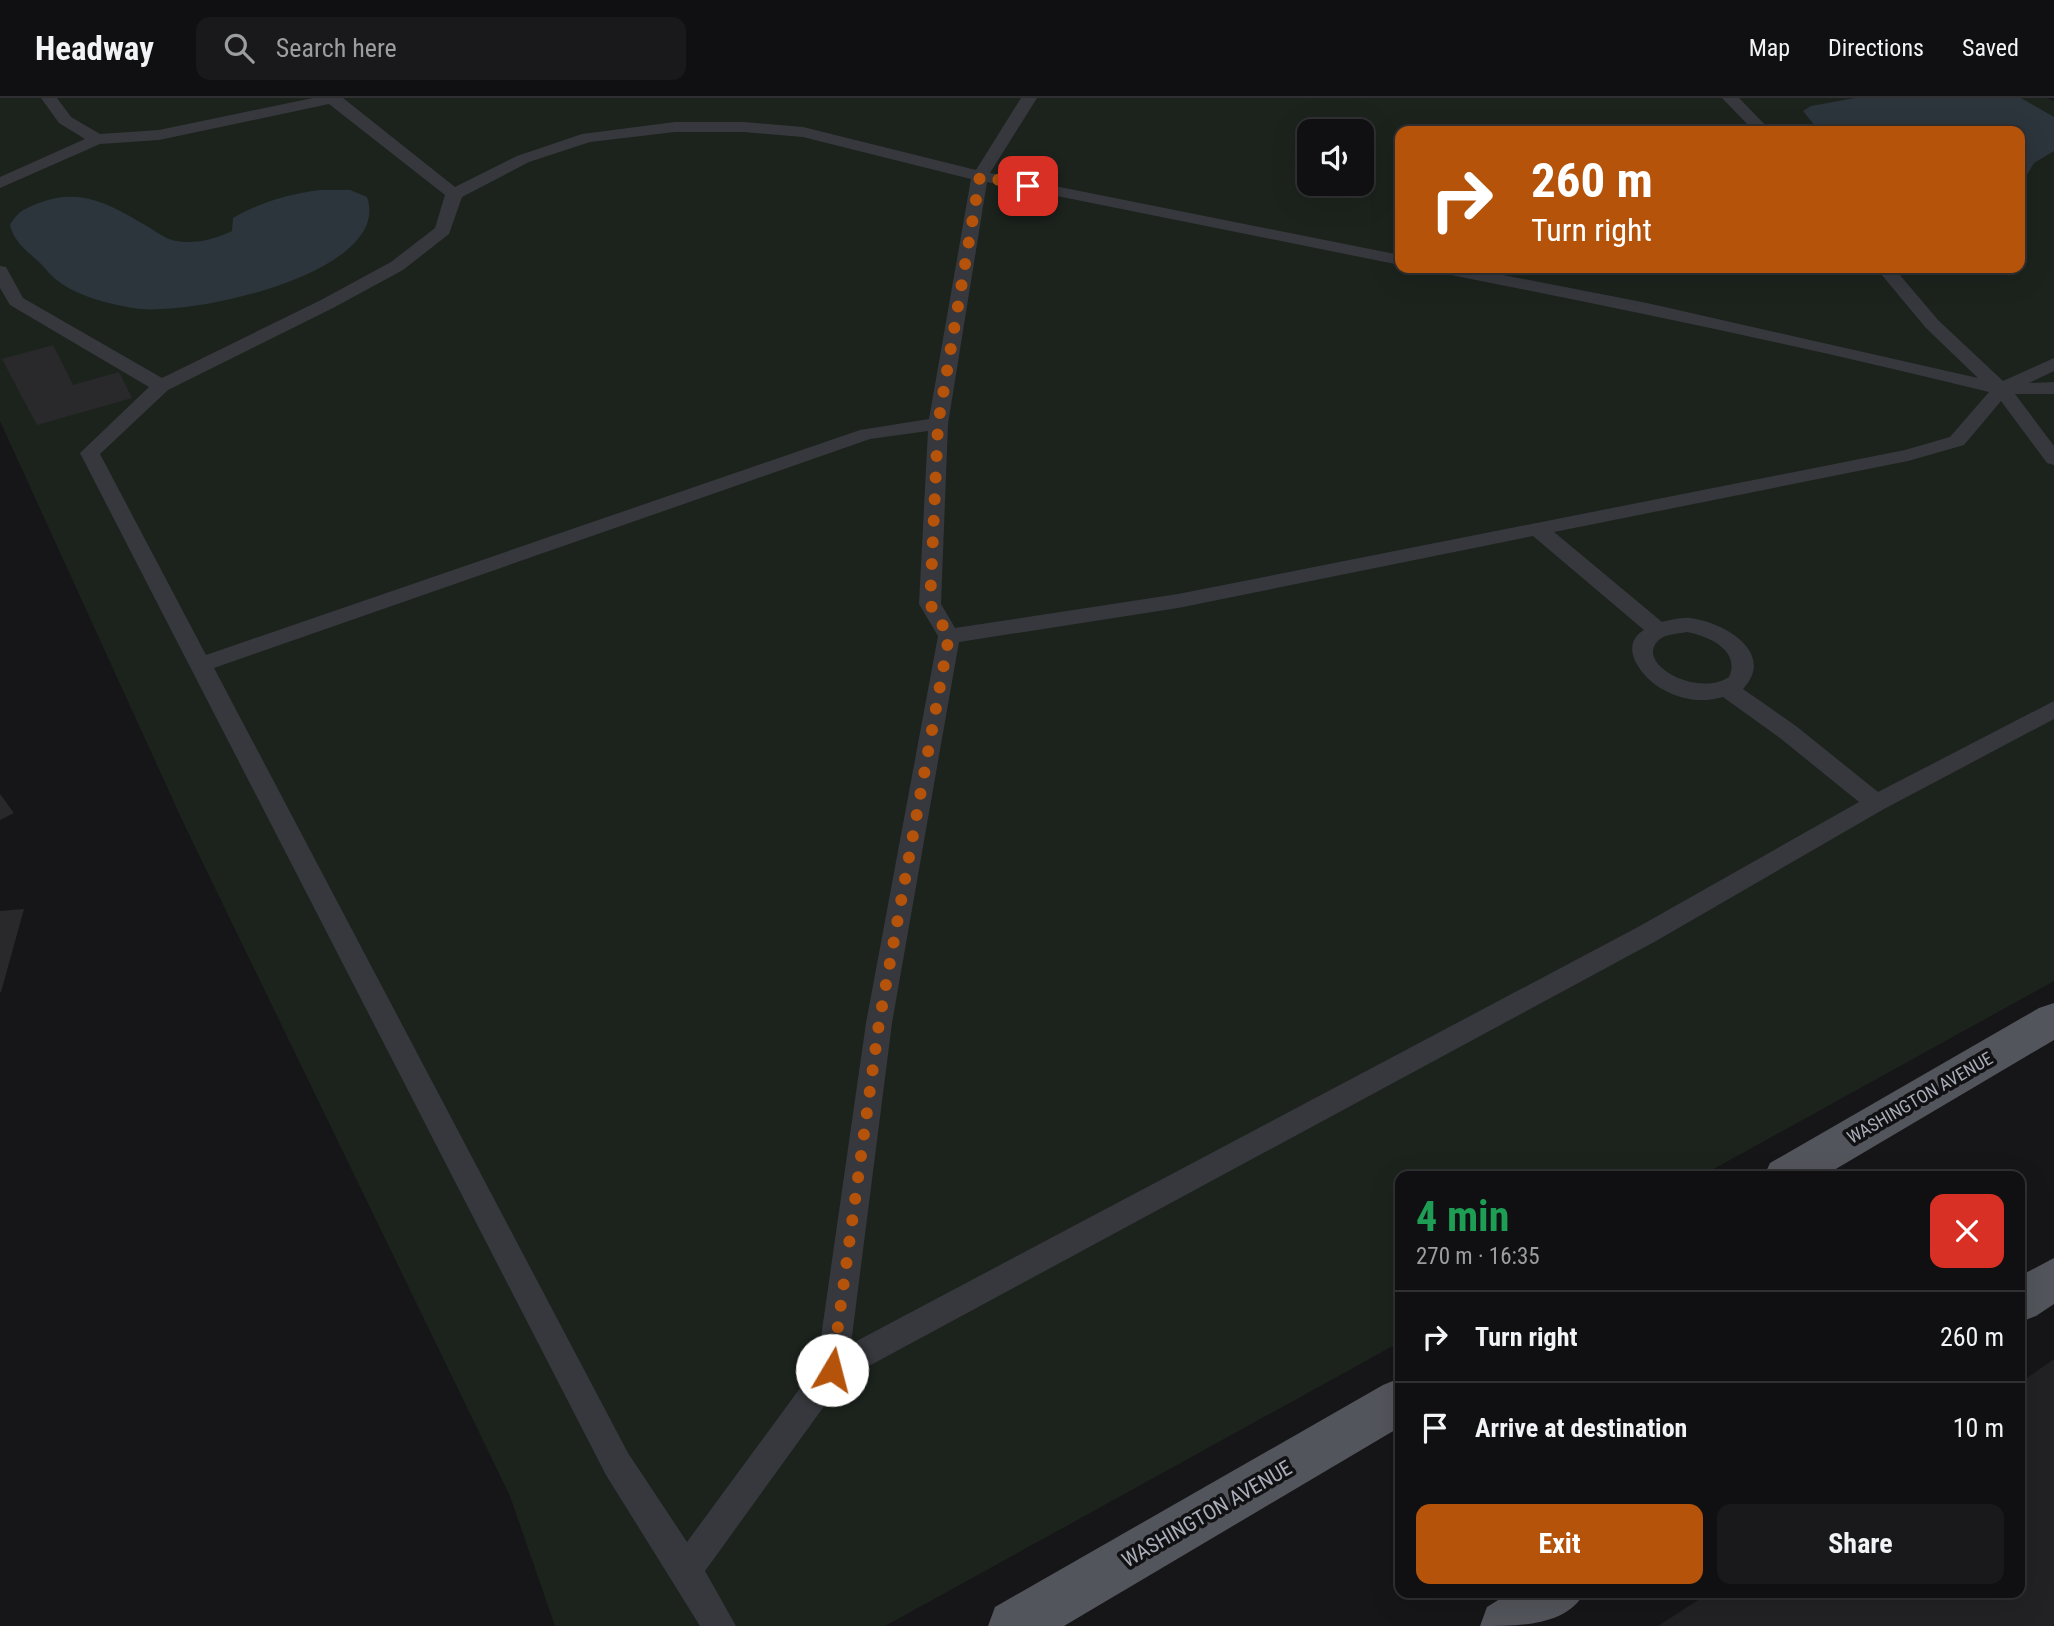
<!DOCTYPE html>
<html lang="en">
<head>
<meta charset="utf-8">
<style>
	:root { --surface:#101012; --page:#19191b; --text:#f1f3f6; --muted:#9c9d9f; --line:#303032; --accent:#b45309 }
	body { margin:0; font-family:"Roboto Condensed",sans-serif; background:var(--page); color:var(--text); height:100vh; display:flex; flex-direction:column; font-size:26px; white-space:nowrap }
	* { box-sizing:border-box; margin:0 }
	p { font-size:23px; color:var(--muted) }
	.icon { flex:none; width:38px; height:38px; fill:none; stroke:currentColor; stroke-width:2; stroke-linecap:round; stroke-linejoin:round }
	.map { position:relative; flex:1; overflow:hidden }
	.drawer { position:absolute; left:1395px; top:1073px; width:630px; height:427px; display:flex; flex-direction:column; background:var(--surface); border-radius:14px; box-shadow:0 7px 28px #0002,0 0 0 2px var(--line) }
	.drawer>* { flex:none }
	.hud { position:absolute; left:1395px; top:28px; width:630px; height:147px; border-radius:14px; box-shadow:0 7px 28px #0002,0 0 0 2px var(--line); background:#b45309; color:#fff; overflow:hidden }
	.fabs { position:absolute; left:1297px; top:21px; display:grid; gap:14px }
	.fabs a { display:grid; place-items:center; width:77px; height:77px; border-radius:14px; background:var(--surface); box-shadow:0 7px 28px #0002,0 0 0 2px var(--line); font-size:35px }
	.pin { position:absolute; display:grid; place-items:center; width:60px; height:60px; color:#fff; margin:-30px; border-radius:14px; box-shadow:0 4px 10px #0006 }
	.me { position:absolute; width:77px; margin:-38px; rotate:8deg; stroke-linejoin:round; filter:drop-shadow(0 0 5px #0008) }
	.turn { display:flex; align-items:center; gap:24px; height:147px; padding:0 21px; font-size:32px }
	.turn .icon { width:91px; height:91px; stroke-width:2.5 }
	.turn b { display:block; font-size:49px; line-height:60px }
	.round { display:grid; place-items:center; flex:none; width:74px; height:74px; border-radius:14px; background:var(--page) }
	.headline { display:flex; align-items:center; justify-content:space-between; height:119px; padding:0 21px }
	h1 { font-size:42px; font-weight:700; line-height:52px; color:#1e9e55 }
	.button { display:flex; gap:14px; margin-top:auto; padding:14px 21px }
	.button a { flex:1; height:80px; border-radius:14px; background:var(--accent); color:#fff; font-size:28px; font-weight:700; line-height:80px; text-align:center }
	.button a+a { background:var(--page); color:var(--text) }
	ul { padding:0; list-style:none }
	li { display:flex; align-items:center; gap:21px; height:91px; padding:0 21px; border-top:2px solid var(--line) }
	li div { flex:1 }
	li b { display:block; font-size:26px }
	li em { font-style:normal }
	header { display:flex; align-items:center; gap:42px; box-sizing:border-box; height:98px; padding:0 35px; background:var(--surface); border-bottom:2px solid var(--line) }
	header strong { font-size:33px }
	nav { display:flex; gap:38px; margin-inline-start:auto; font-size:24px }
	.search { width:490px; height:63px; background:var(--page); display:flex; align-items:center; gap:18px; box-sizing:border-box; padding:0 24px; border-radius:14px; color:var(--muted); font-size:26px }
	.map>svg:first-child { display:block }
	.built { fill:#222225 }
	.green { fill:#1c231d; fill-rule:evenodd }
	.water { fill:#2c353c }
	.building { fill:#29292c }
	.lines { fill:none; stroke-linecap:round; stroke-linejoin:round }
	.service { fill:#37383d; fill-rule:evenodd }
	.primary { fill:#53555c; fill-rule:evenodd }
	.route { stroke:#b45309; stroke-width:12; stroke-dasharray:0 21.6 }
	.labels { text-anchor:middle; stroke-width:7; stroke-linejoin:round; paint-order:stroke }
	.street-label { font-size:18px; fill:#a8adb8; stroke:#111113 }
	.near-street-label { font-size:21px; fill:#a8adb8; stroke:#111113 }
</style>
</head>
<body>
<header>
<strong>Headway</strong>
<div class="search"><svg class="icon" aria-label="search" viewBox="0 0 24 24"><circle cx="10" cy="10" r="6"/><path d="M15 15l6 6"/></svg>Search here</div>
<nav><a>Map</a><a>Directions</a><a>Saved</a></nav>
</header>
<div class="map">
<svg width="2054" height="1528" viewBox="0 0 2054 1528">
	<rect width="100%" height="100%" fill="#161618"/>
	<polygon class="built" points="2054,1261 2054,1528 1658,1528 1709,1495 2020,1494 2020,1285"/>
	<path class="green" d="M0,0H2047L2054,3V883L1701,1078H1400V1244L885,1528H555L510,1398L184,726L0,323ZM1309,33H1362V86H1309ZM1400,33H2020V170H1400Z"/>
	<g class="water">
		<polygon points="1855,0 2021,0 2054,19 2054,53 2034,65 2020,88 2020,33 1819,33 1803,13 1811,8"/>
		<path d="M320,92H350L367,99C394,176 185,220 133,210C109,206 77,198 58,183C51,178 45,170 39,164C26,152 14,144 10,127C18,113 24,111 39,105C79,89 110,106 145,127C153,131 161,138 169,141C189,148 214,142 232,133L233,120C261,104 288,96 320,92Z"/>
	</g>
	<g class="building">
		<polygon points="53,247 73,287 119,274 132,300 37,327 2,261"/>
		<polygon points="0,696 14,715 0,722"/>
		<polygon points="24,811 1,894 0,894 0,813"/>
	</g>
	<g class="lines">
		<g class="service">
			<path d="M41,0H57L71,19L100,36L159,32L313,0H343L455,89L517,58L582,36L675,24H744L803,29L976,72L1021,0H1037L990,75L1400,157V167L987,84L948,326L941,506L955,530L1178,496L1905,352L1950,339L1989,294C1807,249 1624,211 1441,175L1432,170H1467L1647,205L1978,280L1926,230L1876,170H1894L1938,222L2003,283L2054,260V273L2029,285L2054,284V296H2015L2054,348V367L2047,365L2001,303L1964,347L1908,363L1554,434L1662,524C1671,522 1681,519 1690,520C1723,524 1777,554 1743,591L1796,628L1878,694L2054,603V621L1884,711L1656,843L843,1282L705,1473L736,1528H700L606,1377L80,355L149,289L10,207L0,190V168L6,169L23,200L162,280L321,202L391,164L435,130L445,97L329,6L159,42L100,46L0,90V79L85,41L59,25ZM675,34H744L803,39L971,81L929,321L860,332L206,557L100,356L168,292L333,210L403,172L449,136L462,99L529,64L590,44ZM928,333L919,506L938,538L866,925L817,1267L687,1444L628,1355L214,570L870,341ZM1533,438L1644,532C1616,549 1644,582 1664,592C1681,602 1704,605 1723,599L1780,640L1859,704L1638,829L851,1246L892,925L959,544L1178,510ZM1687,534C1708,538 1741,552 1729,579C1699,599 1639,569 1656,545C1662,536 1677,536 1687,534Z"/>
			<polygon points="1722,0 1739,0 1771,33 1754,33"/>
		</g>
		<g class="primary">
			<polygon points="2054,905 2054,942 1824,1078 1764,1078 1770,1065 2039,910"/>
			<polygon points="2054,1160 2054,1206 2036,1218 2020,1224 2020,1178"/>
			<polygon points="1400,1280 1400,1329 1064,1528 988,1528 995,1509 1383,1287"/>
			<path d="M1511,1494H1585C1566,1528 1521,1528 1480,1528L1487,1509Z"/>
		</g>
	</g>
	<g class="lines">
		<polyline class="route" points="832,1272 879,925 949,538 930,506 938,326 980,78 1028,88"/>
	</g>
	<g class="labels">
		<g class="street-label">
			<text transform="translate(1920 1000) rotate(-30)" y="6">WASHINGTON AVENUE</text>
		</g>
		<g class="near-street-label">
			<text transform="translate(1207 1416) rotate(-30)" y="7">WASHINGTON AVENUE</text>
		</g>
	</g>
</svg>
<div class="fabs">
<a><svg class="icon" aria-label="sound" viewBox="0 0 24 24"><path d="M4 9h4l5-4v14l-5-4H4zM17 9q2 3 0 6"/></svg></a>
</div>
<div class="pin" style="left:1028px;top:88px;background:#d93025"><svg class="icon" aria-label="arrive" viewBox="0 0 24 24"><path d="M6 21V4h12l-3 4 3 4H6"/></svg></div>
<svg class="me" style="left:832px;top:1272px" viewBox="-20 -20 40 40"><circle r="19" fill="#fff"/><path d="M0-13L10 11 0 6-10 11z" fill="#b45309"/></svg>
<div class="hud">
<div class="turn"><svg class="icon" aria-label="right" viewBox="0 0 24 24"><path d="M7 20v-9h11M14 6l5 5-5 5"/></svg><div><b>260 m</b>Turn right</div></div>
</div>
<section class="drawer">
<div class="headline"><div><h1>4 min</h1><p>270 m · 16:35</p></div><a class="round" style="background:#d93025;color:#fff"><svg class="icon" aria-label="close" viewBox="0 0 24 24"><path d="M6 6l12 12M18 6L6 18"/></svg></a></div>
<ul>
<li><svg class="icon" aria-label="right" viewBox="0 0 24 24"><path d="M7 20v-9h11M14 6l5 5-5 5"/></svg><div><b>Turn right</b></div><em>260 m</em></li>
<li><svg class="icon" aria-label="arrive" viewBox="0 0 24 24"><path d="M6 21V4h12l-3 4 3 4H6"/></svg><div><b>Arrive at destination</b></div><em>10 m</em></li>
</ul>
<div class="button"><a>Exit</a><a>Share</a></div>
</section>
</div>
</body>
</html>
